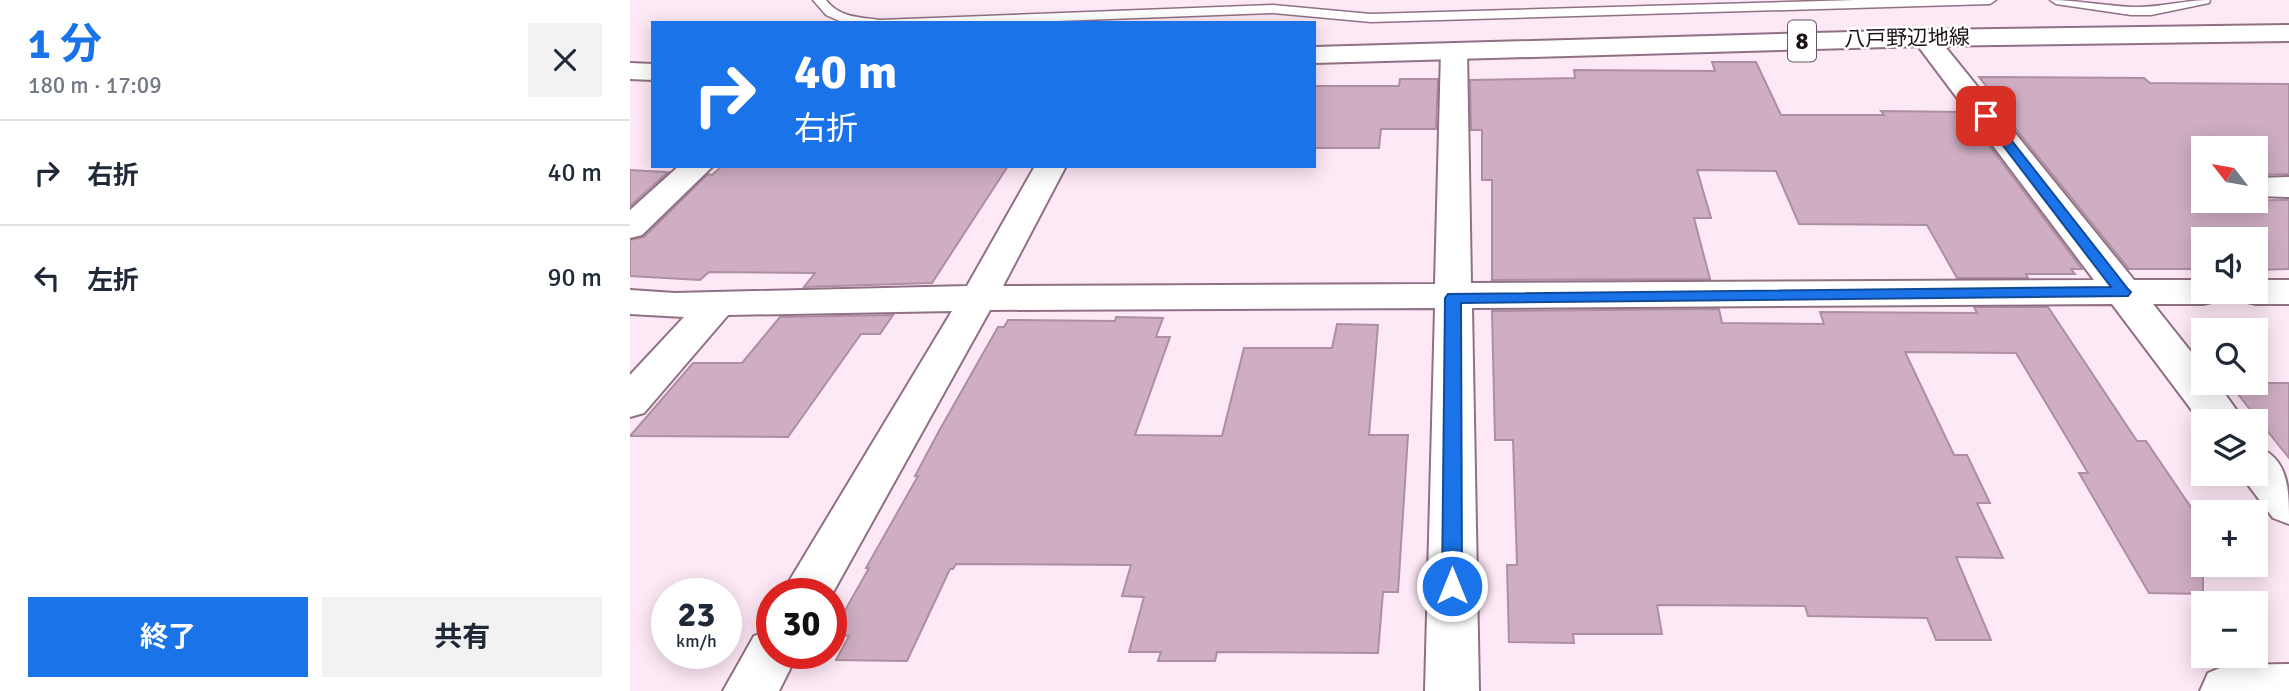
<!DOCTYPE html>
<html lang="ja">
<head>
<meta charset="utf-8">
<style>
	:root { --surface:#fff; --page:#f2f2f3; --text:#1f2937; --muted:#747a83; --line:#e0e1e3; --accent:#1a73e8 }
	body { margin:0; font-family:Signika,"Noto Sans JP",sans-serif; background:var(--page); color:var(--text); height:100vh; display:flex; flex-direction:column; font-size:26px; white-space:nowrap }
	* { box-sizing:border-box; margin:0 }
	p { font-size:23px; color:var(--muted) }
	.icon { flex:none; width:38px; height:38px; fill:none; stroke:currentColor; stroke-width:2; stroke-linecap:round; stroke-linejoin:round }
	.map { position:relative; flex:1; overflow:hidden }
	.drawer { display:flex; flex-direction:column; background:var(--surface); width:630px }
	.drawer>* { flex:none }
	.banner { position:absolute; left:21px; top:21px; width:665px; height:147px; border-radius:0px; box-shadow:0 4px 18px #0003; background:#1a73e8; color:#fff; overflow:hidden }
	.needle { width:46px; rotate:301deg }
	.tools { position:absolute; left:1561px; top:136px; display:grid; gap:14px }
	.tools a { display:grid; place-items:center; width:77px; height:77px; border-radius:0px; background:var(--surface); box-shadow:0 4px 18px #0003; font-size:35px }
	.speed { position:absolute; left:21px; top:578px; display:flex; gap:14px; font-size:35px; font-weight:700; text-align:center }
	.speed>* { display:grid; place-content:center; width:91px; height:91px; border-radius:50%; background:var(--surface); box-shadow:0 4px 18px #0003; line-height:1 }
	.speed small { font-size:18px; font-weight:400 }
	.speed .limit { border:10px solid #d22; background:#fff; color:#111 }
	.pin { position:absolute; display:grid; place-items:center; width:60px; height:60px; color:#fff; margin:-30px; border-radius:14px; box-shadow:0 4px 10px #0006 }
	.me { position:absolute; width:77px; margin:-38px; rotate:0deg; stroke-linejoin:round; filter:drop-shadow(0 0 5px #0008) }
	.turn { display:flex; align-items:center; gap:24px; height:147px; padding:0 28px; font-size:32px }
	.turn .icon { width:91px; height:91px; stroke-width:2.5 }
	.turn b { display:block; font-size:49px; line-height:60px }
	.round { display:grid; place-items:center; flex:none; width:74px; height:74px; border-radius:0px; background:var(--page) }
	.head { display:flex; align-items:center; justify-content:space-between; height:119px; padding:0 28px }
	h1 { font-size:42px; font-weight:700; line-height:52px; color:var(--accent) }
	.action { display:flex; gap:14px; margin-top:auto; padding:14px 28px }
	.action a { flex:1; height:80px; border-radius:0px; background:var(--accent); color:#fff; font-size:28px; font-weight:700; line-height:80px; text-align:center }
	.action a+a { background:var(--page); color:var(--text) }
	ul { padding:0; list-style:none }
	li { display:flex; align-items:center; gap:21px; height:105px; padding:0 28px; border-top:2px solid var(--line) }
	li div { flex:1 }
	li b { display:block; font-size:26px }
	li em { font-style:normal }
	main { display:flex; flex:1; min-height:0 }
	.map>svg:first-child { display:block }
	.building { fill:#cfaec3; stroke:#ae8ea2; stroke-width:2 }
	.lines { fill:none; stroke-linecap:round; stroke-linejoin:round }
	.lane-casing { stroke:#907184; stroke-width:3 }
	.street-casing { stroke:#907184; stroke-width:4 }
	.primary-casing { stroke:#907184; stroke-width:4 }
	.lane { fill:#fff; fill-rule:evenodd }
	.street { fill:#fff; fill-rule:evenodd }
	.primary { fill:#fff; fill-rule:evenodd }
	.route { fill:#1a73e8; stroke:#114b97; stroke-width:2 }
	.labels { text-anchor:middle; stroke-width:5; stroke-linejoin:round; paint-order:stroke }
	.far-street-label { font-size:21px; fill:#1d1219; stroke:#fff }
	.shield { fill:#fff; stroke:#61595e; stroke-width:2 }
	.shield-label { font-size:24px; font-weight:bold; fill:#1d1219 }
</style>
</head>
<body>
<main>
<section class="drawer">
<div class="head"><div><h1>1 分</h1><p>180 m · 17:09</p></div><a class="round"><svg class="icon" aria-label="close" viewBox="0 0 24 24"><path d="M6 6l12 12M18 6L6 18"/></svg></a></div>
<ul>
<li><svg class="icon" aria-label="right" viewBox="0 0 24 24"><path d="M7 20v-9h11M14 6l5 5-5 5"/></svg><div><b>右折</b></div><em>40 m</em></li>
<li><svg class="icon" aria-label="left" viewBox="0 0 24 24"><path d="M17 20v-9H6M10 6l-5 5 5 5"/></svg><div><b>左折</b></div><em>90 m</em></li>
</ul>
<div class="action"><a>終了</a><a>共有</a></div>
</section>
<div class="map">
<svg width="1659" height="691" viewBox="0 0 1659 691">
	<rect width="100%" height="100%" fill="#fde8f5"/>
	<g class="building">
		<polygon points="1082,62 1126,62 1151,115 1254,115 1251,111 1334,112 1452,269 1441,269 1445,274 1396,274 1398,278 1327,278 1297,225 1169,224 1146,171 1067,170 1081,218 1064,218 1080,279 862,280 862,180 852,180 852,130 841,130 840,80 945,78 944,70 1085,71"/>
		<polygon points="1349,77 1514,78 1520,83 1659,84 1659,174 1626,175 1626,149 1573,149 1573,201 1659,200 1659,269 1626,270 1626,240 1573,240 1573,269 1499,269 1372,112 1377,112"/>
		<polygon points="770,79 808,79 806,129 751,129 749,148 684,148 684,86 769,86"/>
		<polygon points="92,166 378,166 302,283 174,287 185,273 79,272 70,280 0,276 0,240 14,237 78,174 82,175"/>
		<polygon points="0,170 38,172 0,206"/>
		<polygon points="1344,307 1418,307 1507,441 1516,441 1573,525 1573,594 1519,593 1449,473 1458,473 1386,353 1275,352 1324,455 1337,455 1360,503 1347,503 1373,558 1326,557 1361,640 1306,640 1297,618 1178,616 1175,606 1027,605 1032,634 943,634 944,643 879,642 877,565 887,565 883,440 865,440 862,311 1089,309 1092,323 1194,324 1190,312 1347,313"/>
		<polygon points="263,315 250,334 231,334 158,437 0,436 63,363 112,363 150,317"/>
		<polygon points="486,317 533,318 526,337 540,337 505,435 592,436 614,348 702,348 707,324 748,325 739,435 778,435 768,592 753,592 748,653 587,652 585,661 528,661 531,652 499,652 514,597 492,596 501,565 326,564 323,569 320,569 277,661 206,660 219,636 201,635 239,568 236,568 288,476 285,476 309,431 368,327 374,327 378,320 485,321"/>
		<polygon points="1599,383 1659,383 1659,458"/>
	</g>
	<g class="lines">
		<g class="lane-casing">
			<g id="lane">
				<path d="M183,0H196C210,18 230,17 250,20L643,5L741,14L1226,0H1366L1360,4L741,22L643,13L372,23H214L196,15Z"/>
				<path d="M1420,0C1448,0 1475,6 1503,7C1529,8 1554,0 1580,0L1579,3L1521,15H1501L1426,4Z"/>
			</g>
		</g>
		<g class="street-casing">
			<g id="street">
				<polygon points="1295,30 1304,33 1504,280 1573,280 1573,292 1591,292 1586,301 1573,304 1523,304 1573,367 1573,383 1587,383 1615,422 1573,422 1573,425 1482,304 842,308 849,691 795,691 805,308 360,310 201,596 201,593 152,593 322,311 98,315 14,413 0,417 0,375 54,317 0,314 0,290 45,293 337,286 405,166 436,166 373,286 805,284 811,51 815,46 824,43 833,46 837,51 841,283 1464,280 1282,38 1286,33"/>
				<polygon points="49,166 83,166 12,235 0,238 0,210"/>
				<polygon points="1659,177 1659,197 1626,196 1626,178"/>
				<polygon points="1626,280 1659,280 1659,304 1626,304 1613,301 1608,292 1626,292"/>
				<path d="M1626,446C1659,459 1659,488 1659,524L1643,518L1610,474H1626Z"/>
				<polygon points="142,629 142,653 168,653 149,691 93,691 124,636"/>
				<polygon points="1659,664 1659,691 1570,691 1578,673 1597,665"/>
			</g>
		</g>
		<g class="primary-casing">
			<g id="primary">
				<polygon points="1659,25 1659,41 1295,46 684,63 684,47 1295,30"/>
				<polygon points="0,63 23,64 23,80 0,79"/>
			</g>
		</g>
		<use href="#lane" class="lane"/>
		<use href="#street" class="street"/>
		<use href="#primary" class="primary"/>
	</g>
	<polygon class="route" points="1352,113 1360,113 1498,289 1501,292 1498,296 831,303 832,586 829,593 822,595 815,593 812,586 815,298 818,294 1481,287 1352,118"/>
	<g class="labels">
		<g class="far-street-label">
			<text transform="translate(1277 38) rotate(-1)" y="7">八戸野辺地線</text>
		</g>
		<rect class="shield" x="1158" y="20.5" width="28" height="41" rx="5"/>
		<g class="shield-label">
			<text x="1172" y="49">8</text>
		</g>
	</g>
</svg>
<div class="tools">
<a><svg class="needle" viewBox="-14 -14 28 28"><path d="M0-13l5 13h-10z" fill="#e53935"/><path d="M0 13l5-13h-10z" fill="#747a83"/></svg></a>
<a><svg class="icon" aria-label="sound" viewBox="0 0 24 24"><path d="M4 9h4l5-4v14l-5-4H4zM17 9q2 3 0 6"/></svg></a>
<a><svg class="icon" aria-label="search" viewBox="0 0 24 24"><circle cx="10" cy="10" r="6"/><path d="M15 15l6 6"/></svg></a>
<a><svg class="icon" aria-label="layers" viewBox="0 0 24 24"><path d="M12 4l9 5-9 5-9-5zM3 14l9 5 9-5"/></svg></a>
<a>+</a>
<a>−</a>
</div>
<div class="speed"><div>23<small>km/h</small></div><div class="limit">30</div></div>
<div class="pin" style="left:1356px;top:116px;background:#d93025"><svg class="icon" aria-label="arrive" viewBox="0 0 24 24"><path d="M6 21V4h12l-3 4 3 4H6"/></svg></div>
<svg class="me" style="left:822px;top:586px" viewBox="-20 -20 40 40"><circle r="17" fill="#1a73e8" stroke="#fff" stroke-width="3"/><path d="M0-11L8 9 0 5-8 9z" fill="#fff"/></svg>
<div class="banner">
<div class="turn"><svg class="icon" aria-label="right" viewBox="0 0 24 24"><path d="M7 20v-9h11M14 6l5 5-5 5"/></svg><div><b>40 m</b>右折</div></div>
</div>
</div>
</main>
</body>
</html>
